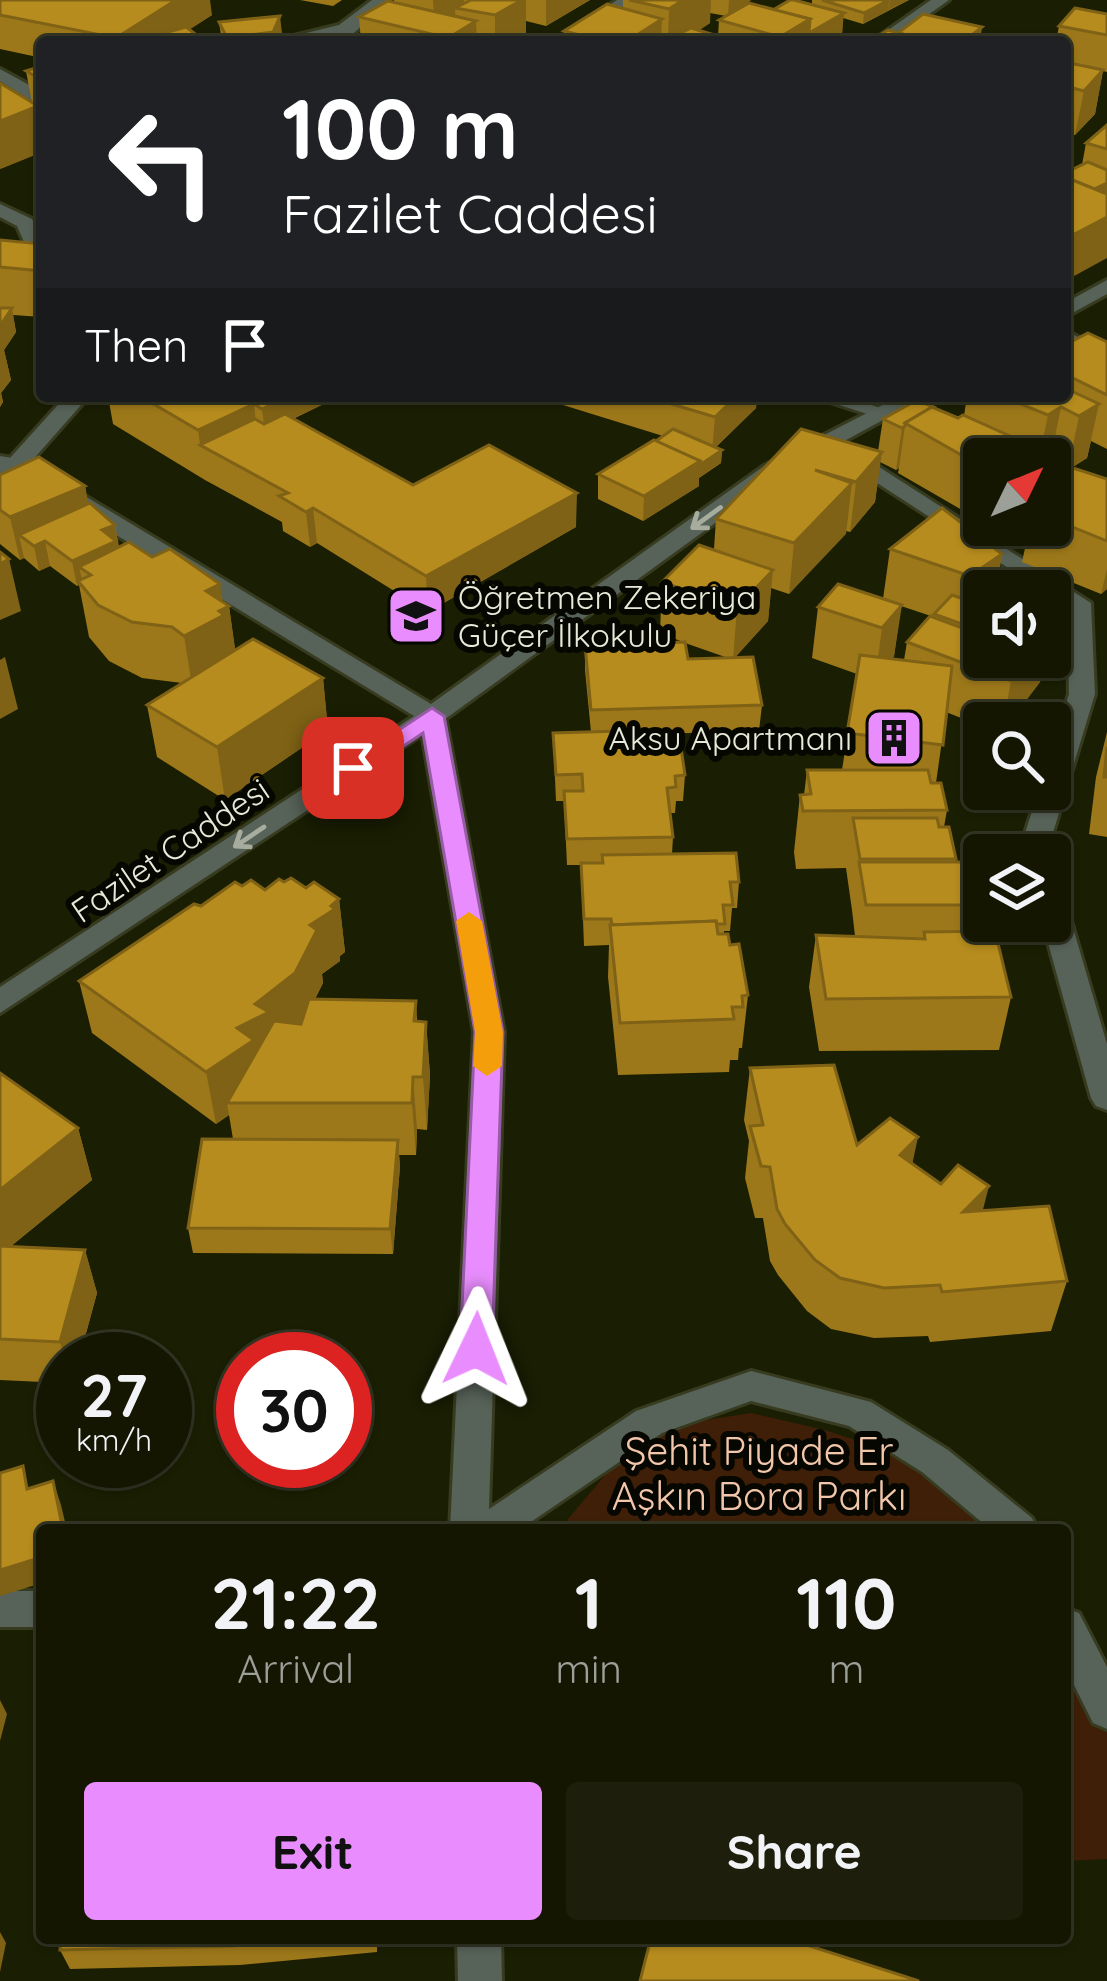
<!DOCTYPE html>
<html lang="en">
<head>
<meta charset="utf-8">
<style>
	:root { --surface:#141602; --page:#1d1f0c; --text:#f1f3f6; --muted:#9d9f99; --line:#333524; --accent:#e98dfe }
	body { margin:0; font-family:Quicksand,sans-serif; background:var(--page); color:var(--text); height:100vh; display:flex; flex-direction:column; font-size:45px; white-space:nowrap }
	* { box-sizing:border-box; margin:0 }
	p { font-size:39px; color:var(--muted) }
	.icon { flex:none; width:66px; height:66px; fill:none; stroke:currentColor; stroke-width:2; stroke-linecap:round; stroke-linejoin:round }
	.map { position:relative; flex:1; overflow:hidden }
	.details { position:absolute; left:36px; top:1524px; width:1035px; height:420px; display:flex; flex-direction:column; background:var(--surface); border-radius:12px; box-shadow:0 3px 9px #0004,0 0 0 3px var(--line) }
	.details>* { flex:none }
	.hud { position:absolute; left:36px; top:36px; width:1035px; height:366px; border-radius:12px; box-shadow:0 3px 9px #0004,0 0 0 3px var(--line); background:#202124; color:#fff; overflow:hidden }
	.needle { width:78px; rotate:47deg }
	.buttons { position:absolute; left:963px; top:438px; display:grid; gap:24px }
	.buttons a { display:grid; place-items:center; width:108px; height:108px; border-radius:12px; background:var(--surface); box-shadow:0 3px 9px #0004,0 0 0 3px var(--line); font-size:60px }
	.speed { position:absolute; left:36px; top:1332px; display:flex; gap:24px; font-size:60px; font-weight:700; text-align:center }
	.speed>* { display:grid; place-content:center; width:156px; height:156px; border-radius:50%; background:var(--surface); box-shadow:0 3px 9px #0004,0 0 0 3px var(--line); line-height:1 }
	.speed small { font-size:30px; font-weight:400 }
	.speed .limit { border:18px solid #d22; background:#fff; color:#111 }
	.pin { position:absolute; display:grid; place-items:center; width:102px; height:102px; color:#fff; margin:-51px; border-radius:24px; box-shadow:0 6px 18px #0006 }
	.me { position:absolute; width:132px; margin:-66px; rotate:2deg; stroke-linejoin:round; filter:drop-shadow(0 0 9px #0008) }
	.turn { display:flex; align-items:center; gap:42px; height:252px; padding:0 48px; font-size:54px }
	.turn .icon { width:156px; height:156px; stroke-width:2.5 }
	.turn b { display:block; font-size:84px; line-height:102px }
	.then { display:flex; align-items:center; height:114px; padding:0 48px; background:#0003; gap:24px; font-size:45px }
	.eta { display:flex; justify-content:space-evenly; align-items:center; height:204px; text-align:center }
	.eta b { font-size:72px; font-weight:700; line-height:84px }
	.button { display:flex; gap:24px; margin-top:auto; padding:24px 48px }
	.button a { flex:1; height:138px; border-radius:12px; background:var(--accent); color:#111; font-size:48px; font-weight:700; line-height:138px; text-align:center }
	.button a+a { background:var(--page); color:var(--text) }
	.map>svg:first-child { display:block }
	.green { fill:#3f1f08 }
	.lines { fill:none; stroke-linecap:round; stroke-linejoin:round }
	.minor-casing { stroke:#373b20; stroke-width:6 }
	.tertiary-casing { stroke:#373b20; stroke-width:6 }
	.minor { fill:#576258; fill-rule:evenodd }
	.tertiary { fill:#576258; fill-rule:evenodd }
	.wall { fill:#9d781a; fill-rule:evenodd }
	.shaded-wall { fill:#7f6215 }
	.building { fill:#b68c1e; stroke:#7f6215; stroke-width:3 }
	.oneway { stroke:#a6ad9f }
	.route { fill:#e98dfe; stroke:#975ca5; stroke-width:3 }
	.slow { fill:#f59e0b }
	.labels { text-anchor:middle; stroke-width:12; stroke-linejoin:round; paint-order:stroke }
	.poi-label { font-size:33px; fill:#e6ead9; stroke:#060701; text-anchor:start }
	.street-label { font-size:33px; fill:#e6ead9; stroke:#060701 }
	.near-park-label { font-size:39px; fill:#f2c6aa; stroke:#060701 }
</style>
</head>
<body>
<div class="map">
<svg width="1107" height="1981" viewBox="0 0 1107 1981">
	<rect width="100%" height="100%" fill="#1a1e02"/>
	<g class="green">
		<polygon points="751,1413 825,1430 898,1454 1001,1530 568,1530 568,1519 628,1448 686,1423"/>
		<polygon points="1065,1617 1107,1706 1107,1859 1065,1861"/>
	</g>
	<g class="lines">
		<g class="minor-casing">
			<g id="minor">
				<polygon points="372,0 390,0 344,42 328,42 331,36 269,42 339,25"/>
				<polygon points="617,0 636,0 572,42 553,42"/>
				<polygon points="931,0 949,0 890,42 871,42"/>
				<polygon points="0,69 42,92 42,101 32,101 0,81"/>
				<polygon points="0,204 32,219 42,240 23,265 0,273 0,260 24,242 17,226 0,217"/>
				<polygon points="1065,330 1107,353 1107,368 1065,345"/>
				<polygon points="66,396 89,396 8,488 0,490 0,469"/>
				<polygon points="811,396 846,396 894,413 883,419"/>
				<polygon points="848,447 1091,603 1095,694 1049,846 1052,855 1050,858 1024,855 1021,846 1039,789 1050,789 1050,755 1069,694 1067,606 840,459 840,449"/>
				<polygon points="432,708 445,716 504,1032 489,1509 636,1411 751,1371 871,1402 948,1450 1032,1518 1038,1530 991,1530 922,1472 849,1426 751,1401 662,1433 519,1530 450,1530 474,1032 419,716"/>
				<polygon points="1050,887 1064,897 1107,1044 1107,1110 1096,1106 1091,1098 1042,921 1050,921"/>
				<rect x="0" y="1591" width="42" height="36"/>
				<polygon points="1065,1608 1079,1613 1107,1667 1107,1729 1093,1723 1065,1667"/>
				<polygon points="457,1938 501,1938 502,1981 458,1981"/>
			</g>
		</g>
		<g class="tertiary-casing">
			<g id="tertiary">
				<polygon points="1107,280 1107,294 1065,317 1065,303"/>
				<polygon points="900,396 927,396 780,476 441,722 0,1013 0,987 414,716 11,471 0,470 0,456 25,460 431,704 764,466"/>
			</g>
		</g>
		<use href="#minor" class="minor"/>
		<use href="#tertiary" class="tertiary"/>
	</g>
	<g class="wall">
		<polygon points="0,0 212,15 190,29 202,39 203,42 42,42 42,58 0,49"/>
		<polygon points="300,0 342,0 333,6"/>
		<polygon points="394,0 590,0 546,26 526,21 526,40 523,42 361,42 359,17 394,2"/>
		<path d="M623,0H751L735,11L812,5V0H909L863,24L843,18L842,34L828,42H564V31L623,9ZM710,13L726,16L719,20L718,36L699,30L710,23Z"/>
		<polygon points="1107,14 1107,72 1103,71 1095,114 1075,135 1065,132 1065,42 1056,42 1059,26"/>
		<polygon points="219,22 283,42 222,42"/>
		<polygon points="42,66 42,119 40,118 42,152 0,169 32,103 26,71"/>
		<polygon points="1107,125 1107,258 1082,165 1086,143"/>
		<polygon points="0,240 42,244 42,317 13,315 16,332 4,350 11,380 1,393 3,402 0,407"/>
		<path d="M1107,342V449L1091,441L1087,458L1068,470L1058,465L1054,485L1107,479V589L1101,594L1022,562L1030,525H1050V459H984V525H1028L1020,530L1012,526L994,539L961,519L962,510L898,473L899,468L896,470L880,462L875,502L850,532L846,531L789,594L771,588L768,621L734,658L762,705L759,731L655,734L656,742L685,775L683,801H676L675,813H670L673,837L672,854L739,882L737,908H732L730,931H724V934L730,945L748,995L742,1048H739L738,1060H730L729,1072L618,1075L608,977L609,945L584,946L581,865H567L564,801H556L553,733L591,732L585,670V645L683,642L660,633L662,582L714,549L716,519L878,451L883,419L958,418L964,416L967,396H1065V345ZM686,643L688,644L728,658L688,659Z"/>
		<polygon points="108,396 334,396 334,399 293,419 413,485 576,527 428,612 317,543 310,547 283,531 282,522 205,480 113,424"/>
		<polygon points="534,396 757,396 756,408 716,447 722,450 721,463 699,478 699,486 643,521 598,499 598,474 663,436"/>
		<polygon points="0,475 85,486 88,504 115,525 119,547 229,606 235,650 323,678 328,730 225,800 157,757 147,705 182,683 142,678 109,661 89,637 79,585 77,586 50,566 39,571 24,558 20,560 0,544"/>
		<path d="M890,549L1002,554L998,576L984,591V657H1048L1045,659L1040,682L1009,723H984V727L946,712L936,783L947,810L944,827L971,905L966,931L1011,997L999,1050L819,1051L809,987L816,935L855,936L852,910L846,868L796,869L794,852L800,795H804L807,770H842L857,674L812,658L818,607L883,599ZM901,606L934,617L907,642L904,660L892,659L894,656Z"/>
		<polygon points="1107,732 1107,837 1089,834 1096,777"/>
		<polygon points="284,882 339,899 345,952 340,956 340,961 322,974 323,983 315,999 416,1001 417,1021 426,1022 430,1075 427,1130 417,1129 416,1155 399,1155 400,1166 393,1254 193,1253 188,1228 233,1139 229,1115 216,1124 92,1033 79,981 201,906 242,886 265,890"/>
		<polygon points="750,1068 857,1145 912,1164 982,1210 1067,1281 1051,1331 930,1342 928,1336 874,1338 831,1329 807,1311 778,1275 770,1261 763,1218 755,1218 745,1178 749,1141 744,1120"/>
		<polygon points="0,1073 78,1128 92,1180 10,1247 85,1250 97,1293 79,1359 63,1359 63,1383 0,1380"/>
		<polygon points="61,1938 377,1938 377,1952 240,1965 70,1969 60,1950"/>
	</g>
	<g class="shaded-wall">
		<polygon points="176,0 210,0 212,15 170,42 116,42 116,38"/>
		<polygon points="433,0 464,0 464,10 455,8 456,30 435,35"/>
		<polygon points="522,0 526,0 526,40 523,42 495,42 495,15"/>
		<polygon points="546,0 590,0 546,26"/>
		<polygon points="683,0 711,0 710,23 682,42 668,42 669,9"/>
		<polygon points="729,0 751,0 728,16"/>
		<polygon points="889,0 888,11 863,24 864,13"/>
		<polygon points="890,0 909,0 888,10"/>
		<polygon points="844,13 842,34 828,42 808,42 809,33"/>
		<polygon points="280,16 283,42 227,42 227,38"/>
		<polygon points="662,19 661,42 626,42"/>
		<polygon points="810,19 808,42 780,42 780,37"/>
		<polygon points="476,21 477,42 449,42 448,38"/>
		<polygon points="982,27 980,42 963,42"/>
		<polygon points="1103,70 1095,114 1075,135 1084,91"/>
		<polygon points="38,106 42,129 42,152 0,169 0,121"/>
		<polygon points="1107,183 1107,211 1083,195"/>
		<polygon points="1107,217 1107,258 1065,281 1065,239"/>
		<polygon points="12,308 16,332 4,350 11,380 1,393 3,402 0,407 0,326"/>
		<polygon points="258,396 334,396 334,399 286,422 268,458 262,409"/>
		<polygon points="737,396 757,396 756,408 712,451 715,417"/>
		<polygon points="254,404 259,453 200,445 198,430"/>
		<polygon points="1099,404 1087,458 1068,470 1079,416"/>
		<polygon points="1061,407 1050,462 1039,459 1048,415"/>
		<polygon points="905,426 899,468 896,470 902,428"/>
		<polygon points="722,450 721,463 699,478 699,486 643,521 644,496"/>
		<polygon points="882,452 875,502 850,532 856,482"/>
		<polygon points="1059,461 1050,503 1050,467"/>
		<polygon points="852,483 846,534 789,594 794,543"/>
		<polygon points="85,486 93,527 45,541 50,566 39,571 34,546 19,535 24,558 20,560 10,517"/>
		<polygon points="577,493 576,527 428,612 426,576"/>
		<polygon points="313,508 317,543 310,547 306,512"/>
		<polygon points="115,525 119,550 91,575 79,567 83,583 78,581 79,585 77,586 72,561 102,530"/>
		<polygon points="997,525 1013,525 994,539"/>
		<polygon points="1002,554 995,591 964,610 970,576"/>
		<polygon points="9,559 21,611 0,620 0,564"/>
		<polygon points="1107,569 1107,589 1101,594"/>
		<polygon points="773,570 768,621 733,660 737,608"/>
		<polygon points="220,584 224,608 229,606 237,662 193,692 184,636 206,591"/>
		<polygon points="902,605 894,656 875,680 882,628"/>
		<polygon points="1069,608 1061,643 1050,655 1050,627"/>
		<polygon points="5,657 18,709 0,719 0,660"/>
		<polygon points="1031,657 1048,657 1045,659 1040,682 1009,723 1003,723 1011,681"/>
		<polygon points="323,678 328,730 225,800 217,747"/>
		<polygon points="339,899 345,952 340,956 340,961 322,974 323,983 302,1025 227,1103 229,1115 216,1124 206,1072 310,925"/>
		<polygon points="426,1022 430,1075 427,1130 423,1077"/>
		<polygon points="413,1077 417,1129 416,1155 412,1103"/>
		<polygon points="78,1128 92,1180 0,1255 0,1190"/>
		<polygon points="918,1137 907,1189 900,1155"/>
		<polygon points="398,1140 400,1166 393,1254 390,1229"/>
		<polygon points="989,1186 976,1237 963,1212"/>
		<polygon points="85,1250 97,1293 79,1359 65,1359 60,1342"/>
		<polygon points="53,1481 61,1505 67,1530 63,1530"/>
		<polygon points="42,1547 42,1583 0,1596 0,1570"/>
		<polygon points="0,1700 7,1714 0,1741"/>
		<polygon points="0,1932 6,1943 0,1972"/>
	</g>
	<g class="building">
		<polygon points="0,0 176,0 116,38 0,15"/>
		<polygon points="471,0 522,0 495,15 455,8"/>
		<polygon points="629,0 683,0 669,9"/>
		<polygon points="790,0 794,0 844,13 809,33 810,19 773,10"/>
		<polygon points="822,0 889,0 864,13"/>
		<polygon points="388,1 476,21 448,38 359,17"/>
		<polygon points="749,3 810,19 780,37 719,20"/>
		<polygon points="607,4 662,19 626,42 607,42 564,31"/>
		<polygon points="1075,8 1107,14 1107,35 1059,26"/>
		<polygon points="923,14 982,27 963,42 932,42 898,33"/>
		<polygon points="280,16 273,32 227,38 219,22"/>
		<polygon points="186,27 202,39 198,40 201,42 132,42"/>
		<polygon points="691,28 738,42 663,42"/>
		<polygon points="888,30 932,42 868,42"/>
		<polygon points="1065,62 1103,70 1084,91 1065,86"/>
		<polygon points="42,66 42,80 26,71"/>
		<polygon points="0,83 38,106 0,121"/>
		<polygon points="1107,125 1107,149 1086,143"/>
		<polygon points="1088,162 1107,170 1107,183 1094,189 1065,177 1065,173"/>
		<polygon points="1065,177 1107,194 1107,217 1065,239"/>
		<polygon points="0,240 42,244 42,271 0,267"/>
		<polygon points="0,308 12,308 0,326"/>
		<polygon points="1088,333 1107,342 1107,395 1065,374 1065,345"/>
		<polygon points="1065,388 1099,404 1079,416 1061,407 1048,415 1001,396 1065,396"/>
		<polygon points="140,396 278,396 283,399 262,409 254,404 198,430"/>
		<polygon points="645,396 737,396 715,417"/>
		<polygon points="917,400 936,408 932,407 905,423 905,426 902,428 883,419"/>
		<polygon points="932,407 958,418 963,415 1039,449 1036,451 1059,461 1050,467 1050,459 984,459 984,477 969,468 977,464 905,423"/>
		<polygon points="285,414 413,485 489,445 577,493 426,576 313,508 306,512 279,496 288,493 200,445 255,419 264,424"/>
		<polygon points="673,429 722,450 700,465 700,461 656,441"/>
		<polygon points="801,429 882,452 856,482 815,470 852,483 794,543 716,519"/>
		<polygon points="654,440 700,461 644,496 598,474"/>
		<polygon points="39,457 85,486 10,517 0,510 0,475"/>
		<polygon points="1073,468 1107,479 1107,541 1050,518 1050,488"/>
		<polygon points="90,503 115,525 102,530 116,541 72,561 45,541 34,546 19,535"/>
		<polygon points="942,508 1002,554 970,576 890,549"/>
		<polygon points="129,542 152,557 170,549 220,584 206,591 229,606 219,611 224,615 184,636 172,627 132,622 98,605 78,581 91,575 79,567"/>
		<polygon points="699,545 773,570 737,608 662,582"/>
		<polygon points="0,552 9,559 0,564"/>
		<polygon points="1001,574 1038,589 1036,591 984,591 984,606 970,601"/>
		<polygon points="838,584 902,605 882,628 818,607"/>
		<polygon points="952,595 984,606 984,632 934,614"/>
		<polygon points="1050,600 1069,608 1050,627"/>
		<polygon points="930,616 984,636 984,657 1031,657 1011,681 907,642"/>
		<polygon points="253,639 323,678 217,747 147,705"/>
		<polygon points="685,642 688,659 753,657 762,705 591,710 585,645"/>
		<polygon points="860,655 952,666 943,745 847,733"/>
		<polygon points="654,730 656,742 680,741 685,775 675,776 676,787 667,788 673,837 567,839 564,791 583,791 582,774 556,775 553,733"/>
		<polygon points="1107,747 1107,777 1104,777"/>
		<polygon points="807,770 928,770 931,783 941,783 947,810 803,811 800,795 811,794"/>
		<polygon points="853,818 937,818 939,827 949,827 956,859 860,859"/>
		<polygon points="736,853 739,882 730,882 733,905 723,905 725,924 717,924 716,921 612,925 611,919 584,919 581,863 603,863 602,855"/>
		<polygon points="859,862 961,862 971,905 866,905"/>
		<polygon points="291,878 306,888 314,882 339,899 331,906 335,909 310,925 317,930 295,973 255,1004 269,1012 237,1028 254,1040 206,1072 79,981 194,904 201,906 235,882 242,886 251,880 265,890 279,879 284,882"/>
		<polygon points="716,921 718,934 728,934 730,945 739,944 748,995 742,996 743,1007 732,1007 734,1019 620,1023 610,925"/>
		<polygon points="995,931 1011,997 826,999 816,935 925,939 924,932"/>
		<polygon points="309,999 416,1001 414,1021 426,1022 423,1077 413,1077 412,1103 227,1103 274,1021 301,1024"/>
		<polygon points="834,1065 857,1145 890,1118 918,1137 900,1155 941,1184 958,1165 989,1186 963,1212 1049,1206 1067,1281 942,1292 940,1285 884,1288 840,1278 815,1260 785,1224 777,1209 770,1167 761,1166 750,1126 763,1125 750,1068"/>
		<polygon points="0,1073 78,1128 0,1190"/>
		<polygon points="202,1139 398,1140 390,1229 188,1228"/>
		<polygon points="0,1246 85,1250 60,1342 0,1339"/>
		<polygon points="23,1466 27,1489 53,1481 63,1530 42,1530 42,1547 37,1548 39,1558 0,1570 0,1473"/>
		<polygon points="61,1938 231,1938 233,1946 60,1950"/>
		<polygon points="651,1938 785,1938 919,1981 640,1981"/>
	</g>
	<defs><path id="oneway-shaft" d="M-6 0H5M1.5-3L5.5 0L1.5 3" fill="none" stroke-width="1.6" stroke-linecap="round" stroke-linejoin="round" transform="scale(3)"/></defs>
	<g class="oneway">
		<use href="#oneway-shaft" transform="translate(706 518) rotate(144)"/>
		<use href="#oneway-shaft" transform="translate(249 837) rotate(146)"/>
	</g>
	<polygon class="route" points="432,708 444,716 503,1032 492,1349 487,1359 476,1363 464,1359 460,1349 475,1032 423,733 362,774 353,776 341,768"/>
	<polygon class="slow" points="469,912 482,921 503,1032 502,1066 487,1076 473,1066 475,1032 456,921"/>
	<defs>
		<g id="school-square" transform="scale(3)"><rect x="-9" y="-9" width="18" height="18" rx="4" fill="#e98dfe" stroke="#060701"/><path d="M0-5L7-2L0 1L-7-2ZM-4 1L0 2.5L4 1V4Q0 6-4 4Z" fill="#111"/></g>
		<g id="building-square" transform="scale(3)"><rect x="-9" y="-9" width="18" height="18" rx="4" fill="#e98dfe" stroke="#060701"/><path d="M-4-6H4V6H1V3H-1V6H-4ZM-2.5-4.3h1.7v1.8h-1.7ZM.8-4.3h1.7v1.8H.8ZM-2.5-1h1.7V.8h-1.7ZM.8-1h1.7V.8H.8Z" fill="#111"/></g>
	</defs>
	<g fill-rule="evenodd">
		<use href="#school-square" x="416" y="616"/>
		<use href="#building-square" x="894" y="738"/>
	</g>
	<g class="labels">
		<g class="poi-label">
			<text x="458" y="609">Öğretmen Zekeriya<tspan x="458" dy="38">Güçer İlkokulu</tspan></text>
			<text x="852" y="750" text-anchor="end">Aksu Apartmanı</text>
		</g>
		<g class="street-label">
			<text transform="translate(170 850) rotate(-34)" y="12">Fazilet Caddesi</text>
		</g>
		<g class="near-park-label">
			<text x="759" y="1465">Şehit Piyade Er<tspan x="759" dy="45">Aşkın Bora Parkı</tspan></text>
		</g>
	</g>
</svg>
<div class="buttons">
<a><svg class="needle" viewBox="-14 -14 28 28"><path d="M0-13l5 13h-10z" fill="#e53935"/><path d="M0 13l5-13h-10z" fill="#9d9f99"/></svg></a>
<a><svg class="icon" aria-label="sound" viewBox="0 0 24 24"><path d="M4 9h4l5-4v14l-5-4H4zM17 9q2 3 0 6"/></svg></a>
<a><svg class="icon" aria-label="search" viewBox="0 0 24 24"><circle cx="10" cy="10" r="6"/><path d="M15 15l6 6"/></svg></a>
<a><svg class="icon" aria-label="layers" viewBox="0 0 24 24"><path d="M12 4l9 5-9 5-9-5zM3 14l9 5 9-5"/></svg></a>
</div>
<div class="speed"><div>27<small>km/h</small></div><div class="limit">30</div></div>
<div class="pin" style="left:353px;top:768px;background:#d93025"><svg class="icon" aria-label="arrive" viewBox="0 0 24 24"><path d="M6 21V4h12l-3 4 3 4H6"/></svg></div>
<svg class="me" style="left:476px;top:1349px" viewBox="-20 -20 40 40"><path d="M0-17L14 15 0 8-14 15z" fill="#e98dfe" stroke="#fff" stroke-width="4"/></svg>
<div class="hud">
<div class="turn"><svg class="icon" aria-label="left" viewBox="0 0 24 24"><path d="M17 20v-9H6M10 6l-5 5 5 5"/></svg><div><b>100 m</b>Fazilet Caddesi</div></div>
<div class="then">Then<svg class="icon" aria-label="arrive" viewBox="0 0 24 24"><path d="M6 21V4h12l-3 4 3 4H6"/></svg></div>
</div>
<section class="details">
<div class="eta">
<div><b>21:22</b><p>Arrival</p></div>
<div><b>1</b><p>min</p></div>
<div><b>110</b><p>m</p></div>
</div>
<div class="button"><a>Exit</a><a>Share</a></div>
</section>
</div>
</body>
</html>
